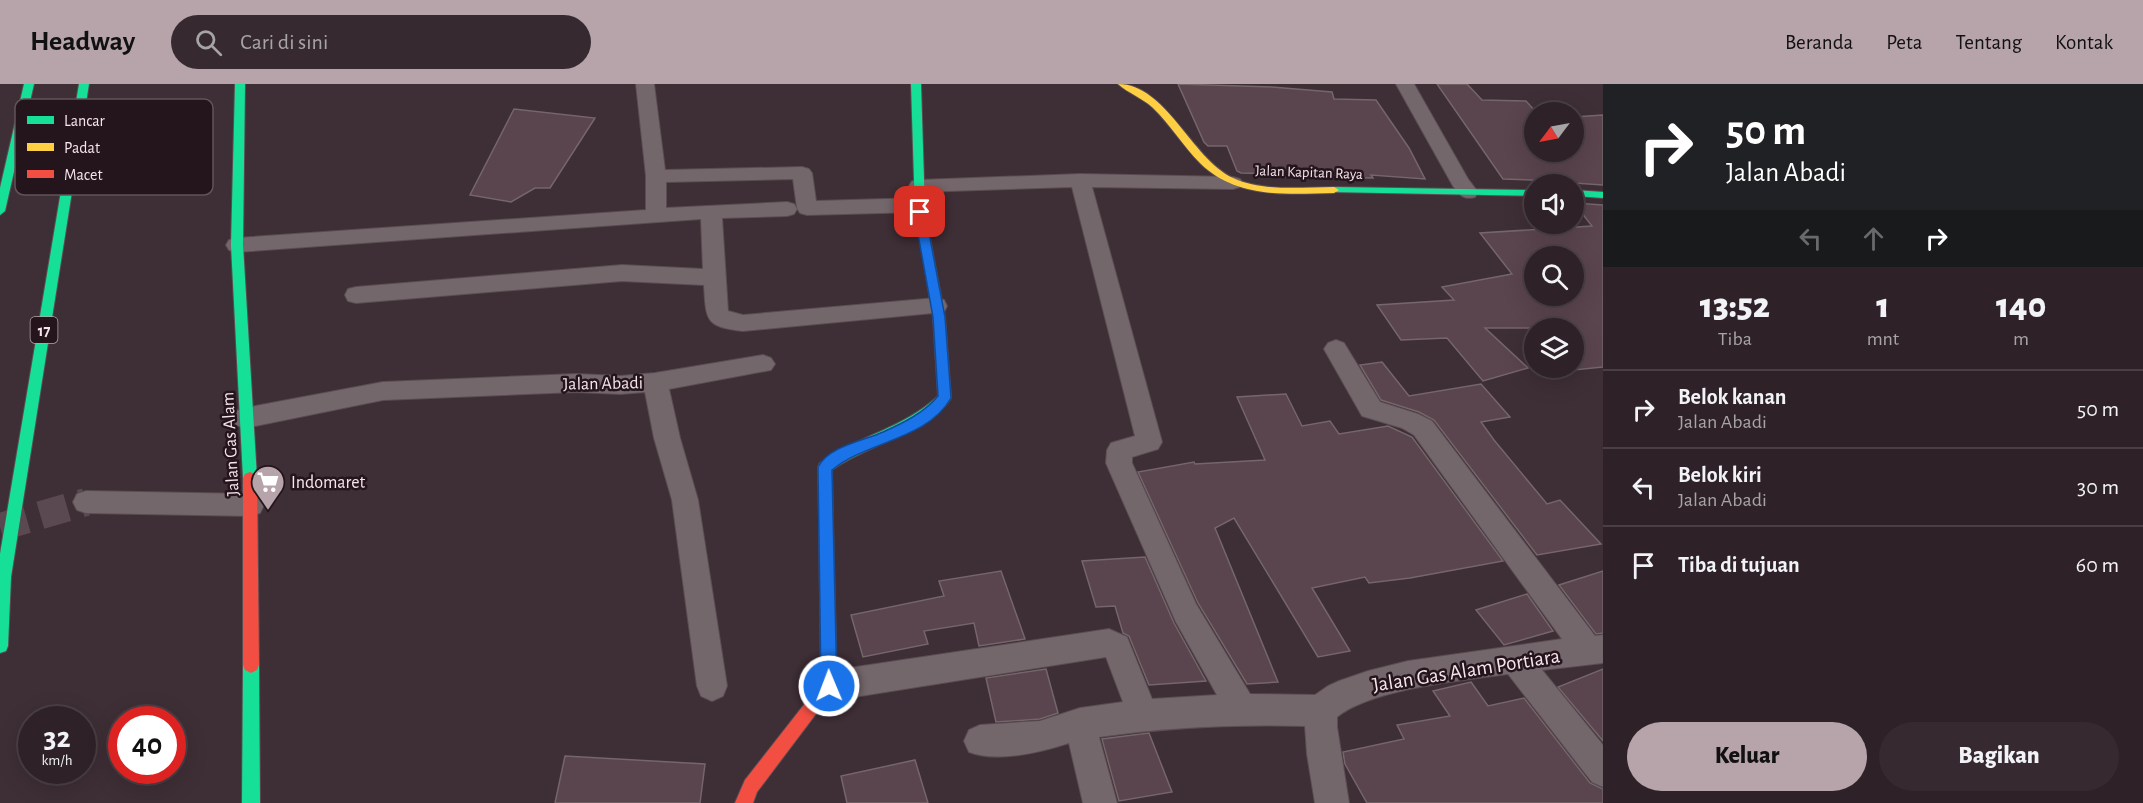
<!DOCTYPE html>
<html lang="id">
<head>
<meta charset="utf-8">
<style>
	:root { --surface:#2e2228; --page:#362a30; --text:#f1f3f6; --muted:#a7a4a8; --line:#493f45; --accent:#b7a4ab }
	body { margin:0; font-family:"Alegreya Sans",sans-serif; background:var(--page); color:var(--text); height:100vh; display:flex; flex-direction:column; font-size:22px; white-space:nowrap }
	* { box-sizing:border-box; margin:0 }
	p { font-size:20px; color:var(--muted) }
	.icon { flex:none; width:33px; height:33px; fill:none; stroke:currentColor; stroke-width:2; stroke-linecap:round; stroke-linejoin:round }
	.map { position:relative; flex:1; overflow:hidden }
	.sheet { display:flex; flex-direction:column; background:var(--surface); width:540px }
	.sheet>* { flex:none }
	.guide { background:#202124; color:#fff; overflow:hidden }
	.needle { width:39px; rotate:238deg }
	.buttons { position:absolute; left:1524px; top:18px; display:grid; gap:12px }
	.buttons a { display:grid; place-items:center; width:60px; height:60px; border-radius:50%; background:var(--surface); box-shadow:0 6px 24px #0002,0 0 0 2px var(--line); font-size:30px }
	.speed { position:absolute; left:18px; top:622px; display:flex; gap:12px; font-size:30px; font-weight:700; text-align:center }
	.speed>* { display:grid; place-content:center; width:78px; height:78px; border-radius:50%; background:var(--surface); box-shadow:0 6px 24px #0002,0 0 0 2px var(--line); line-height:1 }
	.speed small { font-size:15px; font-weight:400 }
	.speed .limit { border:9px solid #d22; background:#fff; color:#111 }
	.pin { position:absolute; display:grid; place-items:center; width:51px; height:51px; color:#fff; margin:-26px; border-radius:12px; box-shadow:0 3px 9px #0006 }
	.me { position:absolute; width:66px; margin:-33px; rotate:359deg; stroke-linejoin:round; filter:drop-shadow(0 0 4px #0008) }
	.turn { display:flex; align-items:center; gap:21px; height:126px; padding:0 24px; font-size:27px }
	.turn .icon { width:78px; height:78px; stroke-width:2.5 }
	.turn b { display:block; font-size:42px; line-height:51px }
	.lanes { display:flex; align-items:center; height:57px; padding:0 24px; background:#0003; justify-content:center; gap:30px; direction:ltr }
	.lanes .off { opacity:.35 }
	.eta { display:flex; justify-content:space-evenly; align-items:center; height:102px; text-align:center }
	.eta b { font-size:36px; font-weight:800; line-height:42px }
	.button { display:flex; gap:12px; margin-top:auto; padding:12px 24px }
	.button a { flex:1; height:69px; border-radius:36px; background:var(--accent); color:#111; font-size:24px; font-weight:800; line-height:69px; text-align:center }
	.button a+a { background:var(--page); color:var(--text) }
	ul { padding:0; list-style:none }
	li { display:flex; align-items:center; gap:18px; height:78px; padding:0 24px; border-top:2px solid var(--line) }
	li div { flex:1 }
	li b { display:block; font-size:22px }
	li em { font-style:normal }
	header { display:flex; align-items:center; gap:36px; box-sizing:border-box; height:84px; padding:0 30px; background:var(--accent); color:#111 }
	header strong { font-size:28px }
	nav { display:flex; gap:33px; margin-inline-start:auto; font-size:21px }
	.search { width:420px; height:54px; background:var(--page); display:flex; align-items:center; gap:15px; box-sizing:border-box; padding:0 21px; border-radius:33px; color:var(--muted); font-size:22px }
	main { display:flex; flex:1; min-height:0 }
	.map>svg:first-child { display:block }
	.building { fill:#5a444e; stroke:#74666b; stroke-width:1.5; fill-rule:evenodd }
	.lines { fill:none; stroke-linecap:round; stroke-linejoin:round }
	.street-tunnel { stroke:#5a4950; stroke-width:28; stroke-dasharray:28 14; stroke-linecap:butt }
	.street-casing { stroke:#5a4d52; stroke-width:2 }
	.fast-casing { stroke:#5a4d52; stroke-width:2 }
	.slow-casing { stroke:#5a4d52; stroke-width:2 }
	.jam-casing { stroke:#5a4d52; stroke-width:2 }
	.street { fill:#74676c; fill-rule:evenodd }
	.fast { fill:#16e098; fill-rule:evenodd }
	.slow { fill:#ffcf43; fill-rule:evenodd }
	.jam { fill:#f24e42; fill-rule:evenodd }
	.route { fill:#1a73e8; stroke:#114b97; stroke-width:1.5 }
	.labels { text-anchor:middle; stroke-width:5; stroke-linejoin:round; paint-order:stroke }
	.far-street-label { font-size:15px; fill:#f8e4eb; stroke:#23151b }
	.shield { fill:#23151b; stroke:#b8a6ad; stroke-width:1.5 }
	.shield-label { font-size:16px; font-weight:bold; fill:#f8e4eb }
	.street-label { font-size:18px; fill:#f8e4eb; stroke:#23151b }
	.poi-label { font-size:18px; fill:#f8e4eb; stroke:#23151b; text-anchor:start }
	.near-street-label { font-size:21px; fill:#f8e4eb; stroke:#23151b }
	.key { fill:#23151b; stroke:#635359; stroke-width:1.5 }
	.key-label { font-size:16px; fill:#f8e4eb }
</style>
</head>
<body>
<header>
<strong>Headway</strong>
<div class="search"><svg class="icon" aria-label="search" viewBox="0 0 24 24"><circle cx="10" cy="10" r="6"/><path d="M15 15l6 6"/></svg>Cari di sini</div>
<nav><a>Beranda</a><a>Peta</a><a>Tentang</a><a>Kontak</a></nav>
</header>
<main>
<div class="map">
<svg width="1603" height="719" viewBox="0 0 1603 719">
	<rect width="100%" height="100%" fill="#3e2e35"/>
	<g class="building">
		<polygon points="1178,0 1272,3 1332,8 1334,15 1376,16 1409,64 1425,95 1371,91 1373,94 1279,93 1277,90 1241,89 1237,87 1227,62 1208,62 1204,58"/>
		<polygon points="1437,0 1467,0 1482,16 1526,17 1536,28 1534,68 1574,68 1574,33 1603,31 1603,101 1574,99 1560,100 1557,97 1503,95"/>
		<polygon points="514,25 595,34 550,104 535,104 511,118 470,111"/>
		<path d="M1574,119L1603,121V283L1574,286V244H1485L1528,284L1483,297L1447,254L1401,256L1377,221L1454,216L1442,203L1512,190L1480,149L1592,142ZM1534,172H1574V212H1534Z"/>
		<polygon points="1382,278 1409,312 1481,300 1510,333 1481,338 1494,356 1547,420 1560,416 1601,460 1537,471 1434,336 1419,328 1381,316 1360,281"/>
		<polygon points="1286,310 1302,342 1330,337 1339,350 1388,342 1412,353 1503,477 1410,494 1369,499 1365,493 1312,504 1350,567 1318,573 1234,434 1215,444 1278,598 1247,600 1198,519 1138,388 1194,378 1195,380 1265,376 1237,313"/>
		<polygon points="1145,473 1174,539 1206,597 1149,601 1129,552 1123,549 1115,522 1096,523 1082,477"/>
		<polygon points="1001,487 1025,555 979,562 974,539 924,547 928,560 863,573 851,531 944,512 939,497"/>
		<polygon points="1603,487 1603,549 1596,550 1559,501"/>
		<polygon points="1527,510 1553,547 1504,561 1476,526"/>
		<polygon points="1046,585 1058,629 1040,635 996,638 986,594"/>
		<polygon points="1603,585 1603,657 1558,603"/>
		<polygon points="1471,598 1488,622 1524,614 1590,699 1603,705 1603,719 1367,719 1345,680 1343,668 1404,655 1397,641 1450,632 1433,607"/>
		<polygon points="1149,649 1172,708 1119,717 1102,655"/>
		<polygon points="565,672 705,680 700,719 555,719"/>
		<polygon points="915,676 928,719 847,719 841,692"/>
	</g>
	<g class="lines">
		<polyline class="street-tunnel" points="0,443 86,418"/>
		<g class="street-casing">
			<g id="street">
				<path d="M636,0H654L665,86L802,83L809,85L812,89L816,117L920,114L927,116L930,121L927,126L920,128L807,131L800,129L797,124L793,95L666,98V124L787,118L794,120L797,125L794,130L787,132L722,134L728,227L743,231L936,214L944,216L947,222L944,228L743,247C705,243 706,236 704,201L622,197L356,219L348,217L345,211L348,205L356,203L622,181L703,185L701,135L237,168L229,166L226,161L229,156L237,154L646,126V92Z"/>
				<path d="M1396,0H1414L1468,95L1478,108L1475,113C1463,116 1460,111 1453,102Z"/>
				<path d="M1080,90L1233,93L1240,95L1243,99L1240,103L1233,105L1092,103L1162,358L1158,365L1132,373V379L1196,520L1250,610L1315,611L1328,602L1339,597L1368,587L1408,577L1562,555L1414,351L1402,344L1362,332L1324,265L1328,259L1336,256L1344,259L1380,318L1418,330L1432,337L1595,552L1603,551V579L1542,586L1603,661V703L1592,698L1508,590C1462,596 1372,605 1337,633V643L1349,719H1315L1307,670L1305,642C1236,640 1168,643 1099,653L1117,719H1083L1069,659C1042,668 996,679 969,668L964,657L969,646L980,641L1040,637L1080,624L1123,618L1106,573L829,617L818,612L814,602L818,592L829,587L1109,545L1127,553L1152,615L1217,611L1176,538L1106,379L1107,366L1111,359L1135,352L1072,103L919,108L912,107L909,102L912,97L919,96Z"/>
				<polygon points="763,271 771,274 775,280 771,286 669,305 680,354 698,416 727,602 723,612 712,617 701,612 697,602 672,416 654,354 645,308 621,310 576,308 383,316 245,344 236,341 233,334 236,327 245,324 383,298 576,290 621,292 655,289"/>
				<polygon points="86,407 251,410 260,413 264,421 260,429 251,432 86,429 77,426 73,418 77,410"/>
			</g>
		</g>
		<g class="fast-casing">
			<g id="fast">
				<polygon points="24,0 34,0 5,127 0,131 0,104"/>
				<polygon points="79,0 89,0 11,493 8,562 6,567 0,569 0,470"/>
				<polygon points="235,0 245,0 243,161 257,394 255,398 250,400 245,398 243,394 231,161"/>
				<path d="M911,0H921L925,128L945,233L951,314C932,347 864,362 832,386L833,437L831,441L826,443L821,441L819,437L818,383L820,379C858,352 904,344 938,312L933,233L915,128Z"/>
				<polygon points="1334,103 1534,106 1534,112 1330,108 1330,104"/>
				<polygon points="1574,106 1603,108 1603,114 1574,112"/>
				<polygon points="251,573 257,576 259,581 260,719 242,719 243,581 245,576"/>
			</g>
		</g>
		<g class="slow-casing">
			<path id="slow" d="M1118,0C1166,0 1191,74 1233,94C1263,108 1302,103 1334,103L1339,106L1334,109C1287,110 1236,115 1200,79C1183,62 1170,40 1152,23C1142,14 1128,9 1118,0Z"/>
		</g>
		<g class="jam-casing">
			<g id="jam">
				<polygon points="250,388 255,390 257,394 259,581 257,586 251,589 245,586 243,581 243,394 245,390"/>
				<polygon points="826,431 831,433 833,437 837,602 757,708 753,719 735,719 745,696 821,599 819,437 821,433"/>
			</g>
		</g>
		<use href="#street" class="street"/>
		<use href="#fast" class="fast"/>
		<use href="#slow" class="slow"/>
		<use href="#jam" class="jam"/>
	</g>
	<path class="route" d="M920,124L925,128L945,233L951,314C927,356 867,357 832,386L837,602L835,608L829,610L823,608L821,602L818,383C829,362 863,357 883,348C903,339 924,329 938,312L933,233L914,128Z"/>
	<defs>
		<g id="supermarket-pin" transform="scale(1.725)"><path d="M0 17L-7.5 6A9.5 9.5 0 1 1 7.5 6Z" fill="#b7a4ab" stroke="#23151b"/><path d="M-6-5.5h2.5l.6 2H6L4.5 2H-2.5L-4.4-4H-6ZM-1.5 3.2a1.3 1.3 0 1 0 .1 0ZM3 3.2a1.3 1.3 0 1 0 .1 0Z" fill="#fff"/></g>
	</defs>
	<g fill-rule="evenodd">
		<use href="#supermarket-pin" x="268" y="398"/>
	</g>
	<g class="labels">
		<g class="far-street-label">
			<text transform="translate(1309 88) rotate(2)" y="5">Jalan Kapitan Raya</text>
		</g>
		<rect class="shield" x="30.5" y="233" width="27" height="26" rx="4.5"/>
		<g class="shield-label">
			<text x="44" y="252">17</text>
		</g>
		<g class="street-label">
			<text transform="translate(603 299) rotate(-1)" y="6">Jalan Abadi</text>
			<text transform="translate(230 360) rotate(-93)" y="6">Jalan Gas Alam</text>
		</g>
		<g class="poi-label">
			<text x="291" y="404">Indomaret</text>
		</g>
		<g class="near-street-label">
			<text transform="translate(1466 586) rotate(-9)" y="7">Jalan Gas Alam Portiara</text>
		</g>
	</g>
	<rect x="15" y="15" width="198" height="96" rx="9" class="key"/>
	<rect x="27" y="32" width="27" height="8" fill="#16e098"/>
	<rect x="27" y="59" width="27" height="8" fill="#ffcf43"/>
	<rect x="27" y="86" width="27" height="8" fill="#f24e42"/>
	<g class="key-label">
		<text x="64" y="42">Lancar</text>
		<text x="64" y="69">Padat</text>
		<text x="64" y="96">Macet</text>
	</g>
</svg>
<div class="buttons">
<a><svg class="needle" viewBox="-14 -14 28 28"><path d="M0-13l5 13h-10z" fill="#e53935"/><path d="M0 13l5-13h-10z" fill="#a7a4a8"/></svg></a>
<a><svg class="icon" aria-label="sound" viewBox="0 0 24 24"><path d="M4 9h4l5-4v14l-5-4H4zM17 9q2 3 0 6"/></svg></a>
<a><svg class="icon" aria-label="search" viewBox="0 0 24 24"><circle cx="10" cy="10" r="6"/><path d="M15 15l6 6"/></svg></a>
<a><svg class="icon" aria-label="layers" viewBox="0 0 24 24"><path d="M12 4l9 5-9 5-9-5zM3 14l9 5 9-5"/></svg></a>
</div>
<div class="speed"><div>32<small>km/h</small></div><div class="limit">40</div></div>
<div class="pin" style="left:920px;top:128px;background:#d93025"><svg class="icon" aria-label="arrive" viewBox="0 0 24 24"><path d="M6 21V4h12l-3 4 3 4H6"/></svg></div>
<svg class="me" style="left:829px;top:602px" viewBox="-20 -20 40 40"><circle r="17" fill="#1a73e8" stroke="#fff" stroke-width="3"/><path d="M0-11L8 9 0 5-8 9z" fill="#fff"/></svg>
</div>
<section class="sheet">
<div class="guide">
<div class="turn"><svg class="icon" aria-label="right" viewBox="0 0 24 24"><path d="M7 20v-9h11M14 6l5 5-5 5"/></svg><div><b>50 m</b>Jalan Abadi</div></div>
<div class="lanes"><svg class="icon off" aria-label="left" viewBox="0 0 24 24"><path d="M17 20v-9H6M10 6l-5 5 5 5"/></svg><svg class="icon off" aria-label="ahead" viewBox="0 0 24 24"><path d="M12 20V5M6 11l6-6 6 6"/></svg><svg class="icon" aria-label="right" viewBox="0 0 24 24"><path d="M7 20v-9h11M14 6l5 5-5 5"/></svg></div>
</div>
<div class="eta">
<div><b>13:52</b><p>Tiba</p></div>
<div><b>1</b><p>mnt</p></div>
<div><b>140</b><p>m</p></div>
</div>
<ul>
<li><svg class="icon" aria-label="right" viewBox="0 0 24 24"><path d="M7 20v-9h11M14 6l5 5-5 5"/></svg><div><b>Belok kanan</b><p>Jalan Abadi</p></div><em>50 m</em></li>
<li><svg class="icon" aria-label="left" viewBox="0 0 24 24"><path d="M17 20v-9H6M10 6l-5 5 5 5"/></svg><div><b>Belok kiri</b><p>Jalan Abadi</p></div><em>30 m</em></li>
<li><svg class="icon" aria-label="arrive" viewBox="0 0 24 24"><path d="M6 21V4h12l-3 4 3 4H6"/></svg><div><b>Tiba di tujuan</b></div><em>60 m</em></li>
</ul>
<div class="button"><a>Keluar</a><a>Bagikan</a></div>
</section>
</main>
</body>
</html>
